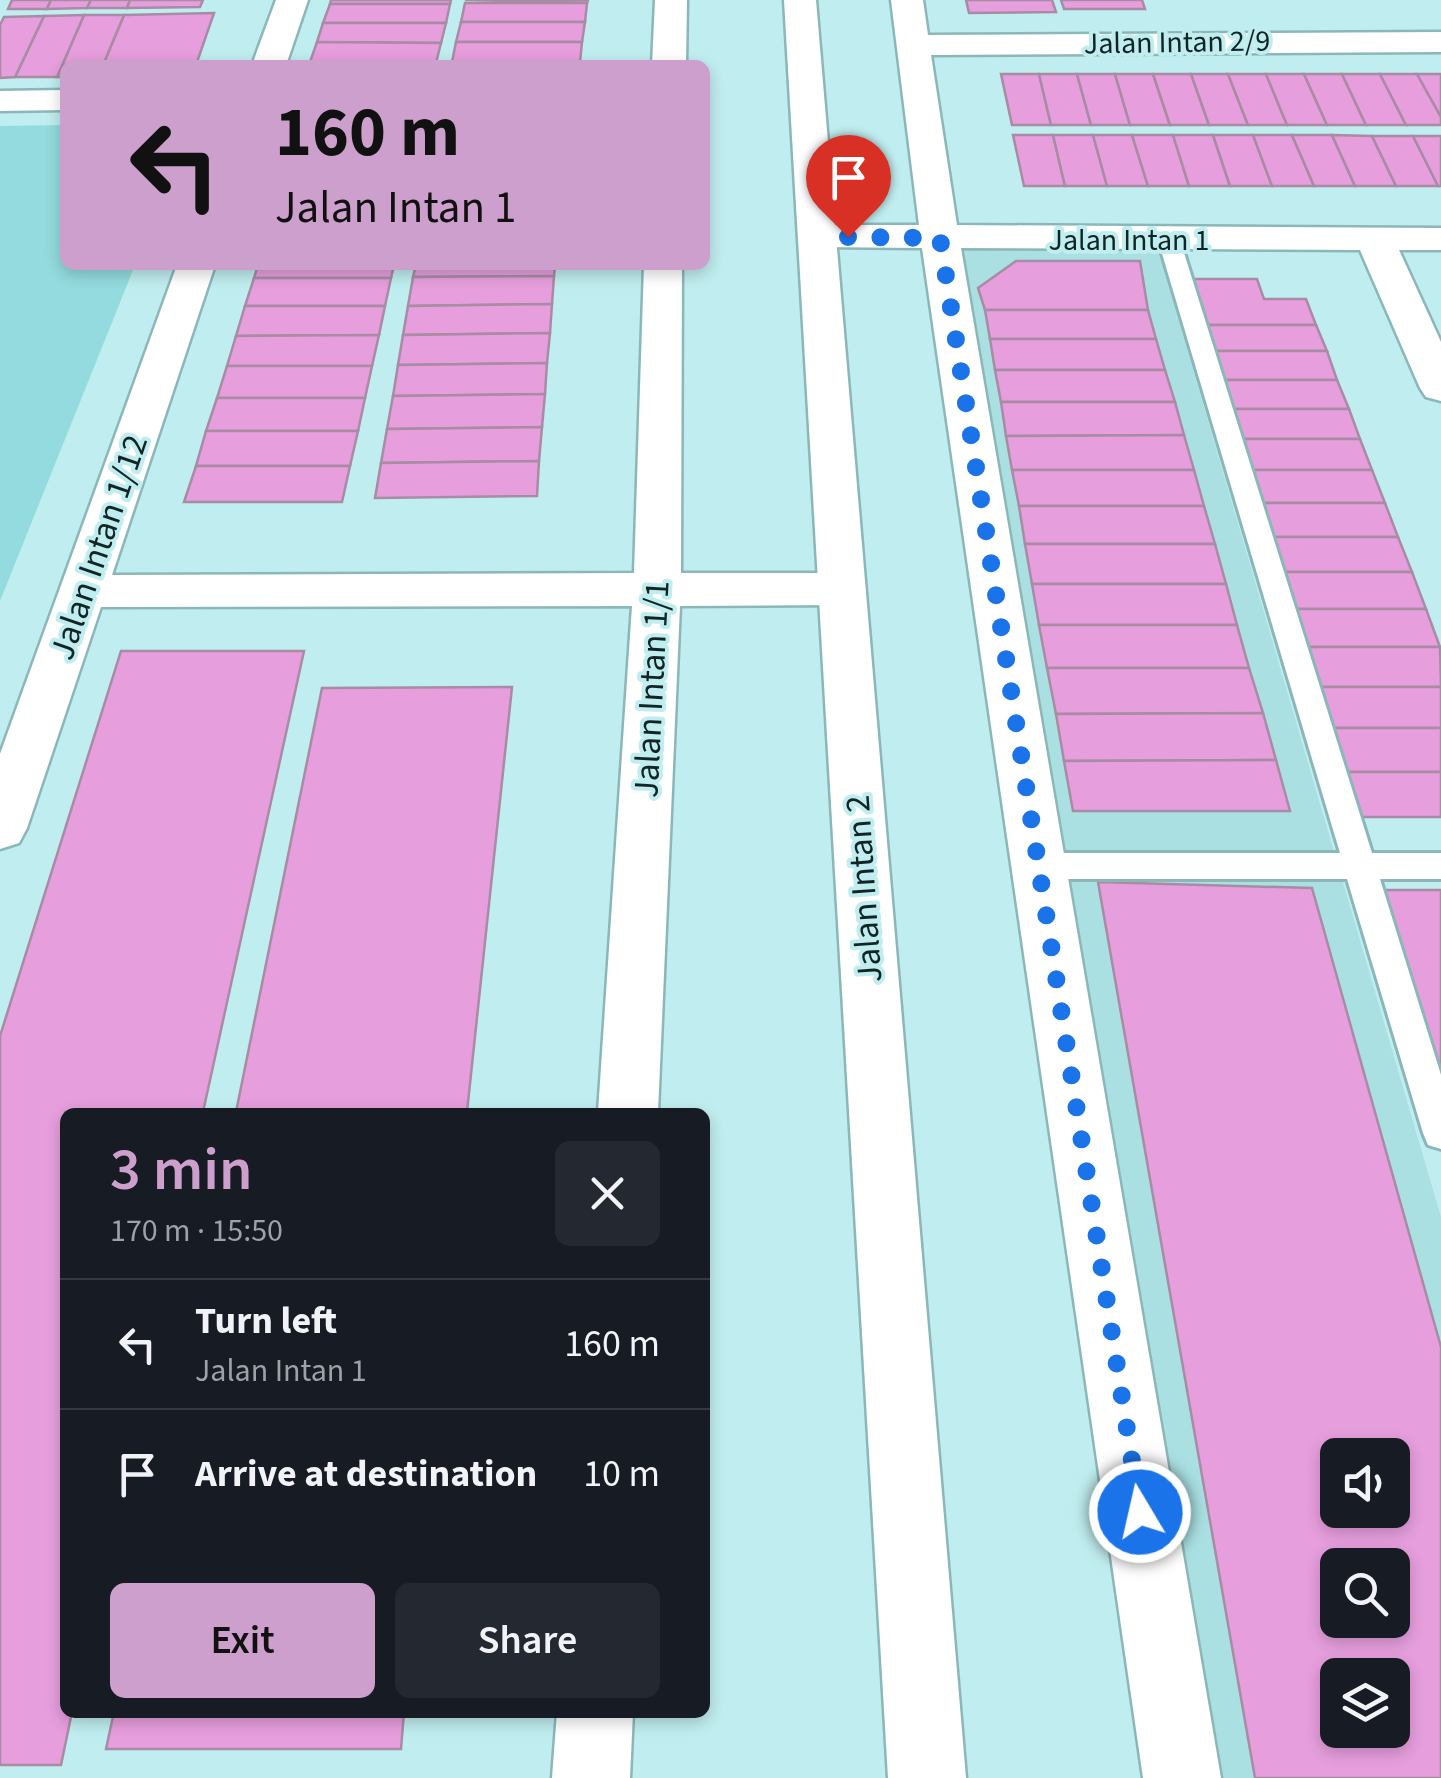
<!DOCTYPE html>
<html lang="en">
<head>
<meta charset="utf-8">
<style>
	:root { --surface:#171b24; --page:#242831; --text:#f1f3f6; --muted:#9ea1a6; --line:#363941; --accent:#cd9fcd }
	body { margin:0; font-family:"Source Sans 3",sans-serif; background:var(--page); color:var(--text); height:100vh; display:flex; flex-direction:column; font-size:38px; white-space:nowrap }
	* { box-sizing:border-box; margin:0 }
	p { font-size:32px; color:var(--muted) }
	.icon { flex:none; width:55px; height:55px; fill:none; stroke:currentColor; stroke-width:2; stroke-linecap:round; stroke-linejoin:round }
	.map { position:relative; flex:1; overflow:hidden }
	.details { position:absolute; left:60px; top:1108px; width:650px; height:610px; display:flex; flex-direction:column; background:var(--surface); border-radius:15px; box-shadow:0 5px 15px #0003 }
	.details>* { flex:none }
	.hud { position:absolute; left:60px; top:60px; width:650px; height:210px; border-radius:15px; box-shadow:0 5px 15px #0003; background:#cd9fcd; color:#111; overflow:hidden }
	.buttons { position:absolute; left:1320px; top:1438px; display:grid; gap:20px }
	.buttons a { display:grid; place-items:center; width:90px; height:90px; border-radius:15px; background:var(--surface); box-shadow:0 5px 15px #0003; font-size:50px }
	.pin { position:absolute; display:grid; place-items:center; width:85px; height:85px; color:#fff; margin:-102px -42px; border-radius:50% 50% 50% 0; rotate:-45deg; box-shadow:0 0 10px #0007 }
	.pin .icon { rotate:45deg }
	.me { position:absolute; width:110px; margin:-55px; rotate:351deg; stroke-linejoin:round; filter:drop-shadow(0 0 8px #0008) }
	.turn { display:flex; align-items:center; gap:35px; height:210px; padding:0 50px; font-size:45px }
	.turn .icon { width:130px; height:130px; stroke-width:2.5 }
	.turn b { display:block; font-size:70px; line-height:85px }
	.round { display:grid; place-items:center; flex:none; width:105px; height:105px; border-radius:15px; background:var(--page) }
	.head { display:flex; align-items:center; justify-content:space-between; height:170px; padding:0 50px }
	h1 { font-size:60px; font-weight:600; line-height:75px; color:var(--accent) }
	.primary-button { display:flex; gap:20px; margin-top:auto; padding:20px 50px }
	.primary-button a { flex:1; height:115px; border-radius:15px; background:var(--accent); color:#111; font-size:40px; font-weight:600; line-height:115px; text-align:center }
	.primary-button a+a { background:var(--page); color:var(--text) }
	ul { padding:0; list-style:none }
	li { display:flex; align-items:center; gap:30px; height:130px; padding:0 50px; border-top:2px solid var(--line) }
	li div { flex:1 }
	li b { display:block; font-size:38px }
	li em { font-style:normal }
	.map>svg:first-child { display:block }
	.built { fill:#aae0e2; fill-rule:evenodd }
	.green { fill:#93dbde }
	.building { fill:#e69edd; stroke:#a78ca3; stroke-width:2.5; fill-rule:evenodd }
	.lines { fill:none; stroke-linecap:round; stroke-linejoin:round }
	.service-casing { stroke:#8cb7b9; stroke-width:6 }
	.minor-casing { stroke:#8cb7b9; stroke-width:5 }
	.tertiary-casing { stroke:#8cb7b9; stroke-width:5 }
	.service { fill:#fff; fill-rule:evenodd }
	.minor { fill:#fff; fill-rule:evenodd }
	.tertiary { fill:#fff; fill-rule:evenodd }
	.route { stroke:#1a73e8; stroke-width:18; stroke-dasharray:0 32.4 }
	.labels { text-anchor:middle; stroke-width:8; stroke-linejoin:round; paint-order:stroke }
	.far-street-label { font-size:30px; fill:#122424; stroke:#c0edef }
	.street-label { font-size:35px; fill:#122424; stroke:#c0edef }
</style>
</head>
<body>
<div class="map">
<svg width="1441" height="1778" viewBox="0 0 1441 1778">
	<rect width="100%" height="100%" fill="#c0edef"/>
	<path class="built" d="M962,249L1158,250L1441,1217V1778H1222ZM1338,1455H1392V1510H1338ZM1338,1565H1392V1620H1338ZM1338,1675H1392V1730H1338Z"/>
	<polygon class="green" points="65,125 65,265 135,265 0,601 0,126"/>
	<g class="building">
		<polygon points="12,0 51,0 47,9 8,9"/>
		<polygon points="51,0 91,0 87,8 47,9"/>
		<polygon points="91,0 130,0 127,8 87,8"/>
		<polygon points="130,0 203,0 200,7 127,8"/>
		<polygon points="331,0 451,0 450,4 330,4"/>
		<polygon points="465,0 588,0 587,3"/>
		<polygon points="966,0 1052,0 1056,12 969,13"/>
		<polygon points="1061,0 1142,0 1145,9 1064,9"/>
		<polygon points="465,3 587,3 585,22 461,22"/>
		<polygon points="330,4 450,4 446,23 323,23"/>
		<polygon points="214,13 196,65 103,65 124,15"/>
		<polygon points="84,15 124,15 103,65 65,65 65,77 57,77"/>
		<polygon points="84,15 57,77 15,77 44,16"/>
		<polygon points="44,16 15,77 0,78 0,25 4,17"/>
		<polygon points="461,22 585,22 582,42 456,42"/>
		<polygon points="323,23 446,23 441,43 317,42"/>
		<polygon points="317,42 441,43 436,63 310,62"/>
		<polygon points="456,42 582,42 580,62 452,62"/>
		<polygon points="310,62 436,63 309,65"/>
		<polygon points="452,62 580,62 451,65"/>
		<polygon points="1001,74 1039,74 1051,125 1012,125"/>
		<polygon points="1039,74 1077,74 1091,125 1051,125"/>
		<polygon points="1077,74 1115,74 1130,125 1091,125"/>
		<polygon points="1115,74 1153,74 1170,125 1130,125"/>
		<polygon points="1153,74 1191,74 1209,125 1170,125"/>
		<polygon points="1191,74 1228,74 1248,125 1209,125"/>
		<polygon points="1228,74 1266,74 1287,125 1248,125"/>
		<polygon points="1266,74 1304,74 1327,125 1287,125"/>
		<polygon points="1304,74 1342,74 1366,125 1327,125"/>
		<polygon points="1342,74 1380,74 1406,125 1366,125"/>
		<polygon points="1380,74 1417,74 1441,117 1441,125 1406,125"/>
		<polygon points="1417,74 1441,74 1441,117"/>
		<polygon points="1013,135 1053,135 1065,186 1024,186"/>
		<polygon points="1053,135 1093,135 1107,186 1065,186"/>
		<polygon points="1093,135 1132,135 1148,186 1107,186"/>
		<polygon points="1132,135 1173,135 1189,186 1148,186"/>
		<polygon points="1173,135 1213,135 1230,186 1189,186"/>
		<polygon points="1213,135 1253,135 1272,186 1230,186"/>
		<polygon points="1253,135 1292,135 1314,186 1272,186"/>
		<polygon points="1292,135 1332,135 1355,186 1314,186"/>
		<polygon points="1332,135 1372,136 1396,186 1355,186"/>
		<polygon points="1372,136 1413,136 1438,186 1396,186"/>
		<polygon points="1413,136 1441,136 1441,186 1438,186"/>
		<polygon points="1016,261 1140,261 1148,310 985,310 978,288"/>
		<polygon points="258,265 394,265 391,278 254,278"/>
		<polygon points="416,265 555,265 554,276 413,277"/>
		<polygon points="554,276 552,304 408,306 413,277"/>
		<polygon points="254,278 391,278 385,306 245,306"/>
		<polygon points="1192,279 1257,279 1264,299 1306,299 1316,325 1207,325"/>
		<polygon points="552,304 550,333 403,335 408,306"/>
		<polygon points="245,306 385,306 379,335 236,336"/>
		<polygon points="985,310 1148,310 1156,339 990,339"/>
		<polygon points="1207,325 1316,325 1327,351 1215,351"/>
		<polygon points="550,333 547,363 398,365 403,335"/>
		<polygon points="379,335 372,366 227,366 236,336"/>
		<polygon points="990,339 1156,339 1165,370 995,370"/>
		<polygon points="1215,351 1327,351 1337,380 1224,380"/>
		<polygon points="547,363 545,394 393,396 398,365"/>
		<polygon points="227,366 372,366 365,398 217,398"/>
		<polygon points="995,370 1165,370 1175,402 1001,402"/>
		<polygon points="1224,380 1337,380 1349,409 1233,409"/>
		<polygon points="545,394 542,427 387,429 393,396"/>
		<polygon points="217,398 365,398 358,431 206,431"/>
		<polygon points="1001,402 1175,402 1184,435 1006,436"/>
		<polygon points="1233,409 1349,409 1360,439 1243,439"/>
		<polygon points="542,427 539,461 381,463 387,429"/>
		<polygon points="206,431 358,431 350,466 196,466"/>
		<polygon points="1184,435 1194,470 1012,470 1006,436"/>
		<polygon points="1243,439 1360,439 1372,470 1252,470"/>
		<polygon points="539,461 537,496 375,498 381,463"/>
		<polygon points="196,466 350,466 342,502 184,502"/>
		<polygon points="1012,470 1194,470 1204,506 1019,506"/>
		<polygon points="1252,470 1372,470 1385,503 1263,503"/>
		<polygon points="1263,503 1385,503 1398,537 1273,537"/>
		<polygon points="1019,506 1204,506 1215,544 1025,544"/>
		<polygon points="1273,537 1398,537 1412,572 1284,572"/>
		<polygon points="1025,544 1215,544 1226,584 1032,584"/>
		<polygon points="1284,572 1412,572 1426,609 1296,609"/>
		<polygon points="1032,584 1226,584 1237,625 1039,625"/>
		<polygon points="1296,609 1426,609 1440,647 1308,647"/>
		<polygon points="1039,625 1237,625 1249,668 1047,668"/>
		<polygon points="1308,647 1440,647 1441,687 1321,687"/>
		<polygon points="121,651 304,651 203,1112 65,1112 65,1712 72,1712 61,1765 0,1765 0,1036"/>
		<polygon points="1047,668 1249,668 1263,713 1056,714"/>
		<polygon points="512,687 467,1112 236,1112 322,688"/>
		<polygon points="1321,687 1441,687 1441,728 1334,728"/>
		<polygon points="1263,713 1276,760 1064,761 1056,714"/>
		<polygon points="1334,728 1441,728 1441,772 1347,772"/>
		<polygon points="1276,760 1290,811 1073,811 1064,761"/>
		<polygon points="1347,772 1441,772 1441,817 1362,817"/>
		<path d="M1098,882L1312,888L1441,1347V1778H1255ZM1338,1455H1392V1510H1338ZM1338,1565H1392V1620H1338ZM1338,1675H1392V1730H1338Z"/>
		<polygon points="1384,890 1441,890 1441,1070"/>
		<polygon points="114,1712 404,1712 401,1749 106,1749"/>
	</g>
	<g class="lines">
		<g class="service-casing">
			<polygon id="service" points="1169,233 1180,240 1372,853 1441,853 1441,879 1380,879 1441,1075 1441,1149 1428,1145 1423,1133 1347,879 1038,879 1027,875 1022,866 1027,857 1038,853 1340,853 1158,240"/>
		</g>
		<g class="minor-casing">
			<g id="minor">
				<polygon points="276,0 308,0 286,65 252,65"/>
				<polygon points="655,0 687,0 686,65 652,65"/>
				<polygon points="891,0 923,0 928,35 1441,32 1441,52 931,55 957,225 1441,228 1441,250 1399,250 1441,342 1441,401 1426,397 1420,388 1360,250 961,248 1221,1778 1143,1778 922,248 817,247 804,244 798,236 804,228 817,225 919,225"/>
				<polygon points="65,90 65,110 0,111 0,91"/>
				<polygon points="177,265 215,265 112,575 634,573 644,265 682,265 681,573 841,573 858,577 865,589 858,601 841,605 680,606 658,1112 598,1112 632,606 101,607 27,828 19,843 0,849 0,754"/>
				<polygon points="557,1712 633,1712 630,1778 552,1778"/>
			</g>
		</g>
		<g class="tertiary-casing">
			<polygon id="tertiary" points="784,0 816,0 966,1778 888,1778"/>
		</g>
		<use href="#service" class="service"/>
		<use href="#minor" class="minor"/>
		<use href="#tertiary" class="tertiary"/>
	</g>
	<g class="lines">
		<polyline class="route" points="848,237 940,238 1140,1512"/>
	</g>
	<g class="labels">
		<g class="far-street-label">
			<text transform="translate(1177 42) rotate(-1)" y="10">Jalan Intan 2/9</text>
			<text x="1129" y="250">Jalan Intan 1</text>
		</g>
		<g class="street-label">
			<text transform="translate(98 547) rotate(-71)" y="12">Jalan Intan 1/12</text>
			<text transform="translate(651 689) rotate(-87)" y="12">Jalan Intan 1/1</text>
			<text transform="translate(863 889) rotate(-94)" y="12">Jalan Intan 2</text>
		</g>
	</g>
</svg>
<div class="buttons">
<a><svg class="icon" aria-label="sound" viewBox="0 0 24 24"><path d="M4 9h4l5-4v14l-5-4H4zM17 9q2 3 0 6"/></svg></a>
<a><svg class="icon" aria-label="search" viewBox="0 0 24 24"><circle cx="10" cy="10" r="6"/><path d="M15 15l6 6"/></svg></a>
<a><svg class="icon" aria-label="layers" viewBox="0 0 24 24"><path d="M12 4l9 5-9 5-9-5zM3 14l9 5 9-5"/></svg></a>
</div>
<div class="pin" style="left:848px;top:237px;background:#d93025"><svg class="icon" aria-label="arrive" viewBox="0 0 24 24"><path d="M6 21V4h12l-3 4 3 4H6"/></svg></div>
<svg class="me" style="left:1140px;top:1512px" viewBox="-20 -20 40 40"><circle r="17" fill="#1a73e8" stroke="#fff" stroke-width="3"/><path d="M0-11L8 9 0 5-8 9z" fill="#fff"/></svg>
<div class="hud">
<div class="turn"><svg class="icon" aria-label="left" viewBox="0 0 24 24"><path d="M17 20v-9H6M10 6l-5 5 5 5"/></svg><div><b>160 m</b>Jalan Intan 1</div></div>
</div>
<section class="details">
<div class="head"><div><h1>3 min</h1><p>170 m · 15:50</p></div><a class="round"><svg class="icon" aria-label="close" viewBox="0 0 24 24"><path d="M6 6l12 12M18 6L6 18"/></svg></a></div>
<ul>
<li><svg class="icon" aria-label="left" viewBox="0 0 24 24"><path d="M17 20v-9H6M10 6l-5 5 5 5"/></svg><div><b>Turn left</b><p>Jalan Intan 1</p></div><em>160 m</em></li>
<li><svg class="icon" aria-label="arrive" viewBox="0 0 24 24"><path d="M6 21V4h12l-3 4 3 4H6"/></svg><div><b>Arrive at destination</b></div><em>10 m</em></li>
</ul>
<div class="primary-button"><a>Exit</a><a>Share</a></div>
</section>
</div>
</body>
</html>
